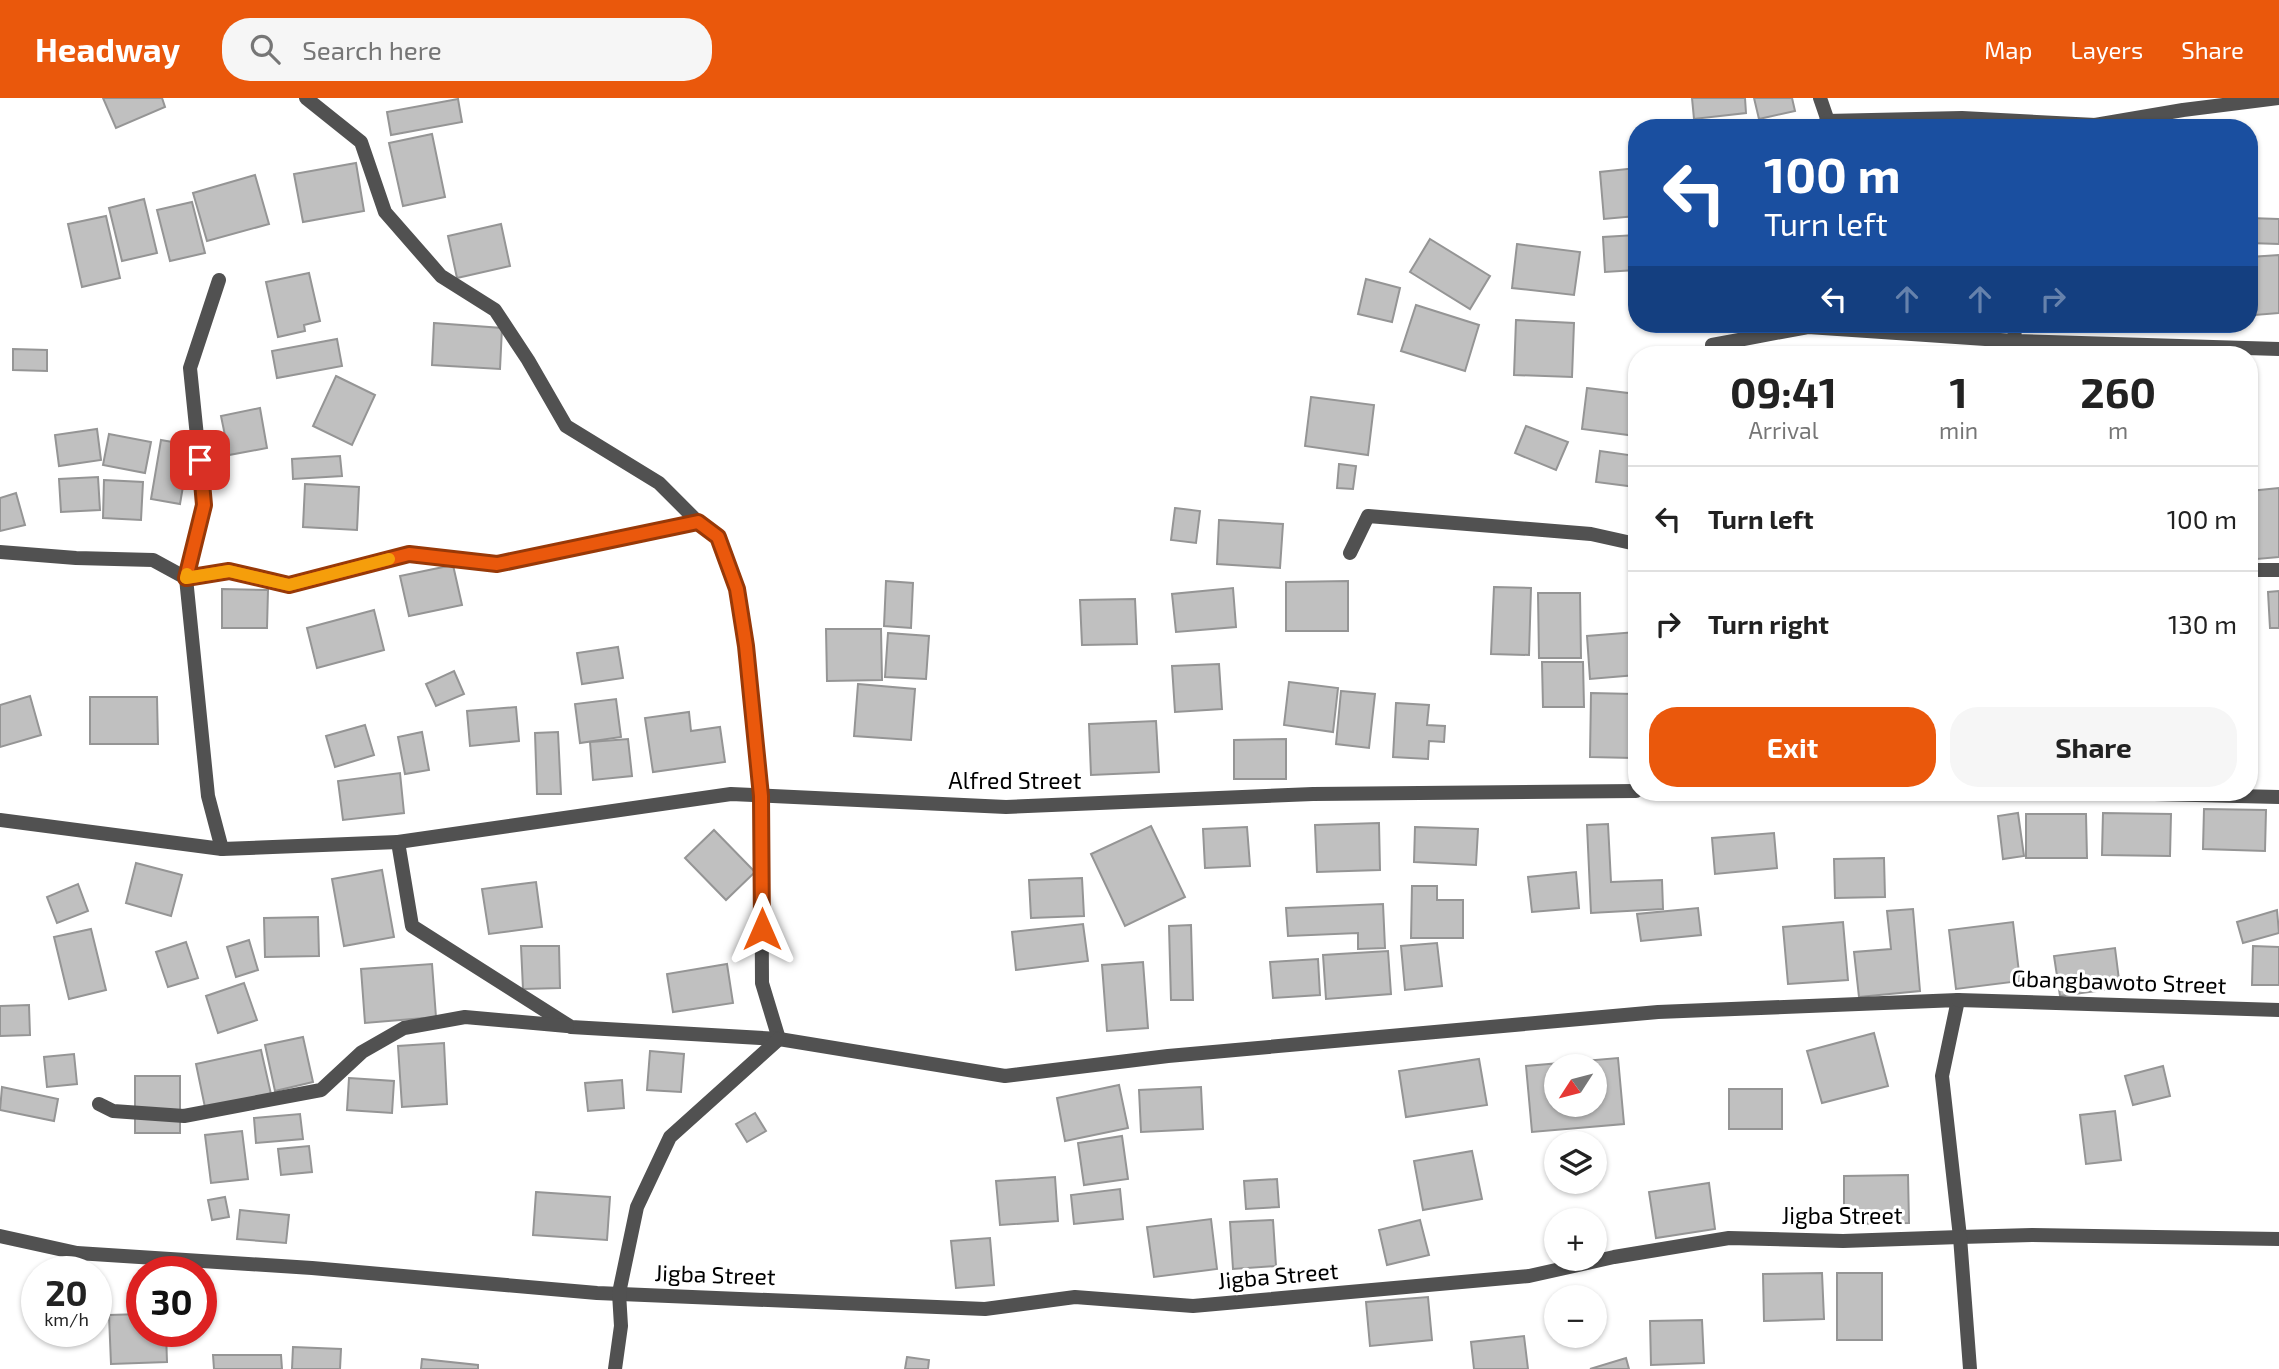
<!DOCTYPE html>
<html lang="en">
<head>
<meta charset="utf-8">
<style>
	:root { --surface:#fff; --page:#f6f6f6; --text:#222; --muted:#767676; --line:#e0e0e0; --accent:#ea580c }
	body { margin:0; font-family:"Exo 2",sans-serif; background:var(--page); color:var(--text); height:100vh; display:flex; flex-direction:column; font-size:26px; white-space:nowrap }
	* { box-sizing:border-box; margin:0 }
	p { font-size:23px; color:var(--muted) }
	.icon { flex:none; width:38px; height:38px; fill:none; stroke:currentColor; stroke-width:2; stroke-linecap:round; stroke-linejoin:round }
	.map { position:relative; flex:1; overflow:hidden }
	.side { position:absolute; left:1628px; top:248px; width:630px; height:455px; display:flex; flex-direction:column; background:var(--surface); border-radius:28px; box-shadow:0 2px 5px #0004 }
	.side>* { flex:none }
	.top-card { position:absolute; left:1628px; top:21px; width:630px; height:214px; border-radius:28px; box-shadow:0 2px 5px #0004; background:#1a4fa0; color:#fff; overflow:hidden }
	.needle { width:46px; rotate:234deg }
	.buttons { position:absolute; left:1544px; top:956px; display:grid; gap:14px }
	.buttons a { display:grid; place-items:center; width:63px; height:63px; border-radius:50%; background:var(--surface); box-shadow:0 2px 5px #0004; font-size:35px }
	.speed { position:absolute; left:21px; top:1158px; display:flex; gap:14px; font-size:35px; font-weight:700; text-align:center }
	.speed>* { display:grid; place-content:center; width:91px; height:91px; border-radius:50%; background:var(--surface); box-shadow:0 2px 5px #0004; line-height:1 }
	.speed small { font-size:18px; font-weight:400 }
	.speed .limit { border:10px solid #d22; background:#fff; color:#111 }
	.pin { position:absolute; display:grid; place-items:center; width:60px; height:60px; color:#fff; margin:-30px; border-radius:14px; box-shadow:0 4px 10px #0006 }
	.me { position:absolute; width:77px; margin:-38px; rotate:0deg; stroke-linejoin:round; filter:drop-shadow(0 0 5px #0008) }
	.turn { display:flex; align-items:center; gap:24px; height:147px; padding:0 21px; font-size:32px }
	.turn .icon { width:91px; height:91px; stroke-width:2.5 }
	.turn b { display:block; font-size:49px; line-height:60px }
	.lanes { display:flex; align-items:center; height:66px; padding:0 21px; background:#0003; justify-content:center; gap:35px; direction:ltr }
	.lanes .off { opacity:.35 }
	.eta { display:flex; justify-content:space-evenly; align-items:center; height:119px; text-align:center }
	.eta b { font-size:42px; font-weight:700; line-height:49px }
	.primary-button { display:flex; gap:14px; margin-top:auto; padding:14px 21px }
	.primary-button a { flex:1; height:80px; border-radius:28px; background:var(--accent); color:#fff; font-size:28px; font-weight:700; line-height:80px; text-align:center }
	.primary-button a+a { background:var(--page); color:var(--text) }
	ul { padding:0; list-style:none }
	li { display:flex; align-items:center; gap:21px; height:105px; padding:0 21px; border-top:2px solid var(--line) }
	li div { flex:1 }
	li b { display:block; font-size:26px }
	li em { font-style:normal }
	header { display:flex; align-items:center; gap:42px; box-sizing:border-box; height:98px; padding:0 35px; background:var(--accent); color:#fff }
	header strong { font-size:33px }
	nav { display:flex; gap:38px; margin-inline-start:auto; font-size:24px }
	.search { width:490px; height:63px; background:var(--page); display:flex; align-items:center; gap:18px; box-sizing:border-box; padding:0 24px; border-radius:28px; color:var(--muted); font-size:26px }
	.map>svg:first-child { display:block }
	.building { fill:#c0c0c0; stroke:#959595; stroke-width:2; fill-rule:evenodd }
	.lines { fill:none; stroke-linecap:round; stroke-linejoin:round }
	.street { stroke:#515151; stroke-width:14 }
	.route-casing { stroke:#983908; stroke-width:18 }
	.route { stroke:#ea580c; stroke-width:12 }
	.slow { stroke:#f59e0b; stroke-width:12 }
	.labels { text-anchor:middle; stroke-width:6; stroke-linejoin:round; paint-order:stroke }
	.street-label { font-size:23px; fill:#000; stroke:#fff }
</style>
</head>
<body>
<header>
<strong>Headway</strong>
<div class="search"><svg class="icon" aria-label="search" viewBox="0 0 24 24"><circle cx="10" cy="10" r="6"/><path d="M15 15l6 6"/></svg>Search here</div>
<nav><a>Map</a><a>Layers</a><a>Share</a></nav>
</header>
<div class="map">
<svg width="2279" height="1271" viewBox="0 0 2279 1271">
	<rect width="100%" height="100%" fill="#fff"/>
	<g class="building">
		<polygon points="103,0 162,0 165,9 116,30"/>
		<polygon points="1692,0 1745,0 1746,15 1694,21"/>
		<polygon points="1754,0 1792,0 1795,13 1759,21"/>
		<polygon points="458,1 462,24 391,37 387,14"/>
		<polygon points="432,36 445,99 403,108 389,45"/>
		<polygon points="356,65 364,113 303,124 294,76"/>
		<polygon points="1636,70 1636,118 1604,121 1600,74"/>
		<polygon points="255,77 269,126 207,143 193,95"/>
		<polygon points="144,101 157,155 122,163 109,110"/>
		<polygon points="192,104 205,155 170,163 157,112"/>
		<polygon points="106,118 120,180 82,189 68,126"/>
		<polygon points="2249,120 2279,121 2279,146 2249,145"/>
		<polygon points="501,126 510,168 457,180 448,138"/>
		<polygon points="1636,137 1636,172 1605,174 1603,139"/>
		<polygon points="1430,141 1490,178 1470,211 1410,174"/>
		<polygon points="1517,146 1580,154 1574,197 1512,190"/>
		<polygon points="2279,157 2279,215 2255,217 2250,159"/>
		<polygon points="309,175 320,223 304,227 305,233 278,239 266,184"/>
		<polygon points="1366,181 1400,190 1392,224 1358,216"/>
		<polygon points="1416,207 1479,227 1465,273 1401,253"/>
		<polygon points="1516,222 1574,225 1572,279 1514,277"/>
		<polygon points="434,225 502,230 500,271 432,267"/>
		<polygon points="337,241 342,268 277,280 272,253"/>
		<polygon points="13,251 47,252 47,273 13,272"/>
		<polygon points="336,278 375,297 352,347 313,328"/>
		<polygon points="1587,290 1636,296 1636,338 1582,331"/>
		<polygon points="1311,299 1374,307 1368,357 1305,348"/>
		<polygon points="260,310 267,350 229,357 221,318"/>
		<polygon points="1526,328 1568,344 1556,372 1515,355"/>
		<polygon points="97,331 101,362 59,368 55,337"/>
		<polygon points="109,336 151,344 145,375 103,367"/>
		<polygon points="161,342 190,347 180,406 151,401"/>
		<polygon points="1600,353 1636,358 1636,389 1596,384"/>
		<polygon points="340,358 342,378 293,381 292,361"/>
		<polygon points="1339,366 1356,368 1353,391 1337,390"/>
		<polygon points="98,379 100,412 61,414 59,381"/>
		<polygon points="104,382 143,384 141,422 103,420"/>
		<polygon points="305,386 359,389 357,432 303,429"/>
		<polygon points="2279,390 2279,459 2257,461 2250,393"/>
		<polygon points="16,395 25,427 0,433 0,400"/>
		<polygon points="1175,410 1200,413 1196,445 1171,442"/>
		<polygon points="1219,422 1283,426 1280,470 1217,466"/>
		<polygon points="453,467 462,507 409,518 400,478"/>
		<polygon points="886,483 913,485 911,530 884,528"/>
		<polygon points="1348,483 1348,533 1286,533 1286,484"/>
		<polygon points="1494,489 1531,490 1529,557 1491,556"/>
		<polygon points="1233,490 1236,529 1176,534 1172,496"/>
		<polygon points="222,491 268,492 267,530 222,530"/>
		<polygon points="2279,493 2279,530 2270,530 2268,494"/>
		<polygon points="1538,495 1580,495 1581,560 1539,560"/>
		<polygon points="1135,501 1137,546 1082,547 1080,502"/>
		<polygon points="374,512 384,552 317,570 307,530"/>
		<polygon points="826,531 881,531 882,582 827,583"/>
		<polygon points="1636,534 1636,577 1590,581 1587,538"/>
		<polygon points="888,535 929,538 926,581 885,579"/>
		<polygon points="618,549 623,580 582,586 577,555"/>
		<polygon points="1542,564 1583,564 1584,609 1543,609"/>
		<polygon points="1219,566 1222,611 1175,614 1172,568"/>
		<polygon points="454,573 464,596 436,608 426,586"/>
		<polygon points="1289,584 1338,590 1333,634 1284,627"/>
		<polygon points="858,586 915,591 911,642 854,638"/>
		<polygon points="1341,593 1375,596 1369,650 1336,646"/>
		<polygon points="1591,595 1634,596 1633,660 1590,659"/>
		<polygon points="30,598 41,637 0,649 0,607"/>
		<polygon points="90,599 157,599 158,646 90,646"/>
		<polygon points="616,601 621,639 580,645 575,606"/>
		<polygon points="1396,605 1429,607 1427,627 1445,628 1444,644 1429,643 1428,661 1393,659"/>
		<polygon points="516,609 519,643 470,648 467,613"/>
		<polygon points="689,614 691,633 720,629 725,664 653,674 645,620"/>
		<polygon points="1156,623 1159,674 1091,677 1089,626"/>
		<polygon points="365,627 374,657 335,669 326,638"/>
		<polygon points="422,634 429,672 405,676 398,639"/>
		<polygon points="558,634 561,696 537,696 535,635"/>
		<polygon points="628,641 632,678 593,682 590,644"/>
		<polygon points="1286,641 1286,681 1234,681 1234,642"/>
		<polygon points="400,675 404,715 343,722 338,683"/>
		<polygon points="2204,711 2266,712 2265,753 2203,751"/>
		<polygon points="2018,715 2024,758 2003,761 1998,718"/>
		<polygon points="2103,715 2171,716 2170,758 2102,757"/>
		<polygon points="2026,716 2086,716 2087,760 2026,760"/>
		<polygon points="1379,725 1380,772 1317,774 1315,727"/>
		<polygon points="1608,726 1611,784 1662,782 1663,811 1591,815 1587,727"/>
		<polygon points="1151,728 1185,799 1125,828 1091,756"/>
		<polygon points="1247,729 1250,768 1205,770 1203,731"/>
		<polygon points="1415,729 1478,731 1476,767 1414,764"/>
		<polygon points="714,732 755,774 726,802 685,760"/>
		<polygon points="1774,735 1777,770 1715,776 1712,740"/>
		<polygon points="1884,760 1885,799 1835,800 1834,761"/>
		<polygon points="136,765 182,777 171,818 126,805"/>
		<polygon points="382,772 394,839 344,848 332,781"/>
		<polygon points="1576,774 1579,810 1532,814 1528,779"/>
		<polygon points="1082,780 1084,818 1031,820 1029,782"/>
		<polygon points="536,784 542,829 489,836 482,791"/>
		<polygon points="78,786 88,813 57,825 47,799"/>
		<polygon points="1412,788 1437,788 1437,802 1463,802 1463,840 1411,840"/>
		<polygon points="1383,806 1385,850 1358,851 1358,835 1288,838 1286,810"/>
		<polygon points="1698,810 1701,837 1641,843 1637,816"/>
		<polygon points="1913,811 1920,893 1859,899 1854,854 1891,851 1887,813"/>
		<polygon points="2277,812 2279,835 2243,845 2237,824"/>
		<polygon points="318,819 319,858 265,859 264,820"/>
		<polygon points="1843,824 1848,882 1788,886 1783,829"/>
		<polygon points="2013,824 2020,883 1956,891 1949,832"/>
		<polygon points="1083,826 1088,863 1016,872 1012,834"/>
		<polygon points="1191,827 1193,902 1171,902 1169,828"/>
		<polygon points="91,831 106,892 69,901 54,839"/>
		<polygon points="249,842 258,872 236,879 227,849"/>
		<polygon points="186,844 198,880 168,889 156,854"/>
		<polygon points="1437,845 1442,888 1405,892 1401,848"/>
		<polygon points="521,848 559,848 560,890 523,891"/>
		<polygon points="2253,848 2279,849 2279,887 2252,887"/>
		<polygon points="2115,850 2120,890 2060,898 2054,858"/>
		<polygon points="1388,853 1391,896 1326,901 1323,857"/>
		<polygon points="1318,861 1320,897 1273,900 1270,864"/>
		<polygon points="1143,864 1148,930 1107,933 1102,867"/>
		<polygon points="432,866 436,919 365,925 361,871"/>
		<polygon points="727,866 733,905 673,914 667,876"/>
		<polygon points="244,885 257,922 218,935 206,898"/>
		<polygon points="29,907 30,937 0,938 0,908"/>
		<polygon points="1874,935 1888,988 1822,1005 1807,953"/>
		<polygon points="303,939 313,984 275,993 265,947"/>
		<polygon points="444,945 447,1006 402,1009 398,948"/>
		<polygon points="261,952 273,1005 207,1019 196,966"/>
		<polygon points="650,953 684,956 681,994 647,992"/>
		<polygon points="74,956 77,986 47,989 44,959"/>
		<path d="M1618,960L1624,1026L1532,1034L1526,968ZM1556,968H1594V1006H1556Z"/>
		<polygon points="1479,961 1487,1007 1406,1019 1399,973"/>
		<polygon points="2163,968 2170,998 2133,1007 2125,978"/>
		<rect x="135" y="978" width="45" height="57"/>
		<polygon points="349,980 394,983 392,1015 347,1012"/>
		<polygon points="622,982 624,1010 588,1013 585,985"/>
		<polygon points="1119,987 1128,1030 1065,1043 1057,1000"/>
		<polygon points="2,989 58,1001 54,1023 0,1012"/>
		<polygon points="1201,989 1203,1031 1141,1034 1139,992"/>
		<rect x="1729" y="991" width="53" height="40"/>
		<polygon points="2115,1013 2121,1062 2086,1066 2080,1017"/>
		<polygon points="755,1015 766,1033 747,1044 736,1026"/>
		<polygon points="300,1016 303,1041 256,1045 254,1020"/>
		<polygon points="242,1033 248,1081 211,1085 205,1037"/>
		<polygon points="1122,1038 1128,1081 1084,1087 1078,1045"/>
		<polygon points="309,1048 312,1074 281,1077 278,1051"/>
		<polygon points="1472,1053 1482,1101 1423,1112 1414,1063"/>
		<polygon points="1908,1077 1909,1125 1844,1126 1844,1078"/>
		<polygon points="1055,1079 1058,1123 1000,1127 996,1083"/>
		<polygon points="1277,1081 1279,1109 1246,1111 1244,1083"/>
		<polygon points="1709,1085 1715,1131 1656,1140 1649,1094"/>
		<polygon points="1120,1091 1123,1121 1074,1126 1071,1097"/>
		<polygon points="536,1094 610,1099 607,1142 533,1137"/>
		<polygon points="225,1099 229,1119 212,1122 208,1102"/>
		<polygon points="240,1112 289,1117 286,1145 237,1141"/>
		<polygon points="1211,1121 1217,1171 1154,1179 1147,1129"/>
		<polygon points="1273,1122 1276,1168 1233,1171 1230,1124"/>
		<polygon points="1420,1122 1429,1157 1387,1167 1379,1132"/>
		<polygon points="990,1140 994,1187 956,1190 951,1143"/>
		<polygon points="1822,1175 1824,1221 1764,1223 1763,1176"/>
		<rect x="1837" y="1175" width="45" height="67"/>
		<polygon points="1428,1199 1432,1242 1370,1248 1366,1204"/>
		<polygon points="142,1216 142,1234 166,1234 167,1264 111,1266 109,1217"/>
		<polygon points="1702,1222 1704,1265 1651,1267 1650,1223"/>
		<polygon points="1524,1238 1528,1271 1474,1271 1471,1244"/>
		<polygon points="293,1249 341,1251 340,1271 292,1271"/>
		<polygon points="213,1257 281,1257 282,1271 214,1271"/>
		<polygon points="907,1259 929,1262 928,1271 905,1271"/>
		<polygon points="1626,1260 1629,1271 1590,1271"/>
		<polygon points="422,1261 478,1267 478,1271 421,1271"/>
	</g>
	<g class="lines">
		<g class="street">
			<polyline points="306,0 361,44 385,114 441,178 495,212 528,262 566,328 659,385 698,424"/>
			<polyline points="1820,0 1830,29"/>
			<polyline points="1826,23 1962,20 2095,27 2183,12 2279,0"/>
			<polyline points="219,182 190,270 204,407 186,480 229,473 289,487 409,456 497,466 698,424 718,439 737,491 746,548 761,698 762,885 779,941"/>
			<polyline points="2014,226 2015,243"/>
			<polyline points="1712,247 1808,229 2015,243 2279,251"/>
			<polyline points="0,454 76,460 153,462 186,480 208,698 222,751"/>
			<polyline points="1350,455 1368,418 1591,436 1636,446"/>
			<polyline points="2249,472 2279,472"/>
			<polyline points="2113,695 2279,699"/>
			<polyline points="0,722 222,751 398,744 412,828 571,929 779,941 1005,978 1168,958 1658,914 1958,902 1942,978 1960,1139 2032,1137 2279,1141"/>
			<polyline points="398,744 731,696 1006,709 1313,696 1636,693"/>
			<polyline points="1958,902 2279,912"/>
			<polyline points="99,1006 113,1013 184,1018 321,992 362,954 404,930 465,919 567,928"/>
			<polyline points="0,1138 77,1155 312,1170 597,1195 985,1211 1075,1199 1193,1208 1529,1178 1614,1159 1729,1140 1843,1143 1960,1139 1970,1271"/>
			<polyline points="615,1271 621,1228 619,1195 637,1109 670,1039 779,941"/>
		</g>
	</g>
	<g class="lines">
		<g class="route-casing">
			<polyline id="route" points="200,362 204,407 186,480 229,473 289,487 409,456 497,466 698,424 718,439 737,491 746,548 761,698 762,831"/>
		</g>
		<use href="#route" class="route"/>
		<polyline class="slow" points="187,476 186,480 229,473 289,487 389,461"/>
	</g>
	<g class="labels">
		<g class="street-label">
			<text x="1015" y="691">Alfred Street</text>
			<text transform="translate(2119 884) rotate(2)" y="8">Gbangbawoto Street</text>
			<text x="1842" y="1126">Jigba Street</text>
			<text transform="translate(715 1177) rotate(2)" y="8">Jigba Street</text>
			<text transform="translate(1278 1178) rotate(-5)" y="8">Jigba Street</text>
		</g>
	</g>
</svg>
<div class="buttons">
<a><svg class="needle" viewBox="-14 -14 28 28"><path d="M0-13l5 13h-10z" fill="#e53935"/><path d="M0 13l5-13h-10z" fill="#767676"/></svg></a>
<a><svg class="icon" aria-label="layers" viewBox="0 0 24 24"><path d="M12 4l9 5-9 5-9-5zM3 14l9 5 9-5"/></svg></a>
<a>+</a>
<a>−</a>
</div>
<div class="speed"><div>20<small>km/h</small></div><div class="limit">30</div></div>
<div class="pin" style="left:200px;top:362px;background:#d93025"><svg class="icon" aria-label="arrive" viewBox="0 0 24 24"><path d="M6 21V4h12l-3 4 3 4H6"/></svg></div>
<svg class="me" style="left:762px;top:831px" viewBox="-20 -20 40 40"><path d="M0-17L14 15 0 8-14 15z" fill="#ea580c" stroke="#fff" stroke-width="4"/></svg>
<div class="top-card">
<div class="turn"><svg class="icon" aria-label="left" viewBox="0 0 24 24"><path d="M17 20v-9H6M10 6l-5 5 5 5"/></svg><div><b>100 m</b>Turn left</div></div>
<div class="lanes"><svg class="icon" aria-label="left" viewBox="0 0 24 24"><path d="M17 20v-9H6M10 6l-5 5 5 5"/></svg><svg class="icon off" aria-label="ahead" viewBox="0 0 24 24"><path d="M12 20V5M6 11l6-6 6 6"/></svg><svg class="icon off" aria-label="ahead" viewBox="0 0 24 24"><path d="M12 20V5M6 11l6-6 6 6"/></svg><svg class="icon off" aria-label="right" viewBox="0 0 24 24"><path d="M7 20v-9h11M14 6l5 5-5 5"/></svg></div>
</div>
<section class="side">
<div class="eta">
<div><b>09:41</b><p>Arrival</p></div>
<div><b>1</b><p>min</p></div>
<div><b>260</b><p>m</p></div>
</div>
<ul>
<li><svg class="icon" aria-label="left" viewBox="0 0 24 24"><path d="M17 20v-9H6M10 6l-5 5 5 5"/></svg><div><b>Turn left</b></div><em>100 m</em></li>
<li><svg class="icon" aria-label="right" viewBox="0 0 24 24"><path d="M7 20v-9h11M14 6l5 5-5 5"/></svg><div><b>Turn right</b></div><em>130 m</em></li>
</ul>
<div class="primary-button"><a>Exit</a><a>Share</a></div>
</section>
</div>
</body>
</html>
